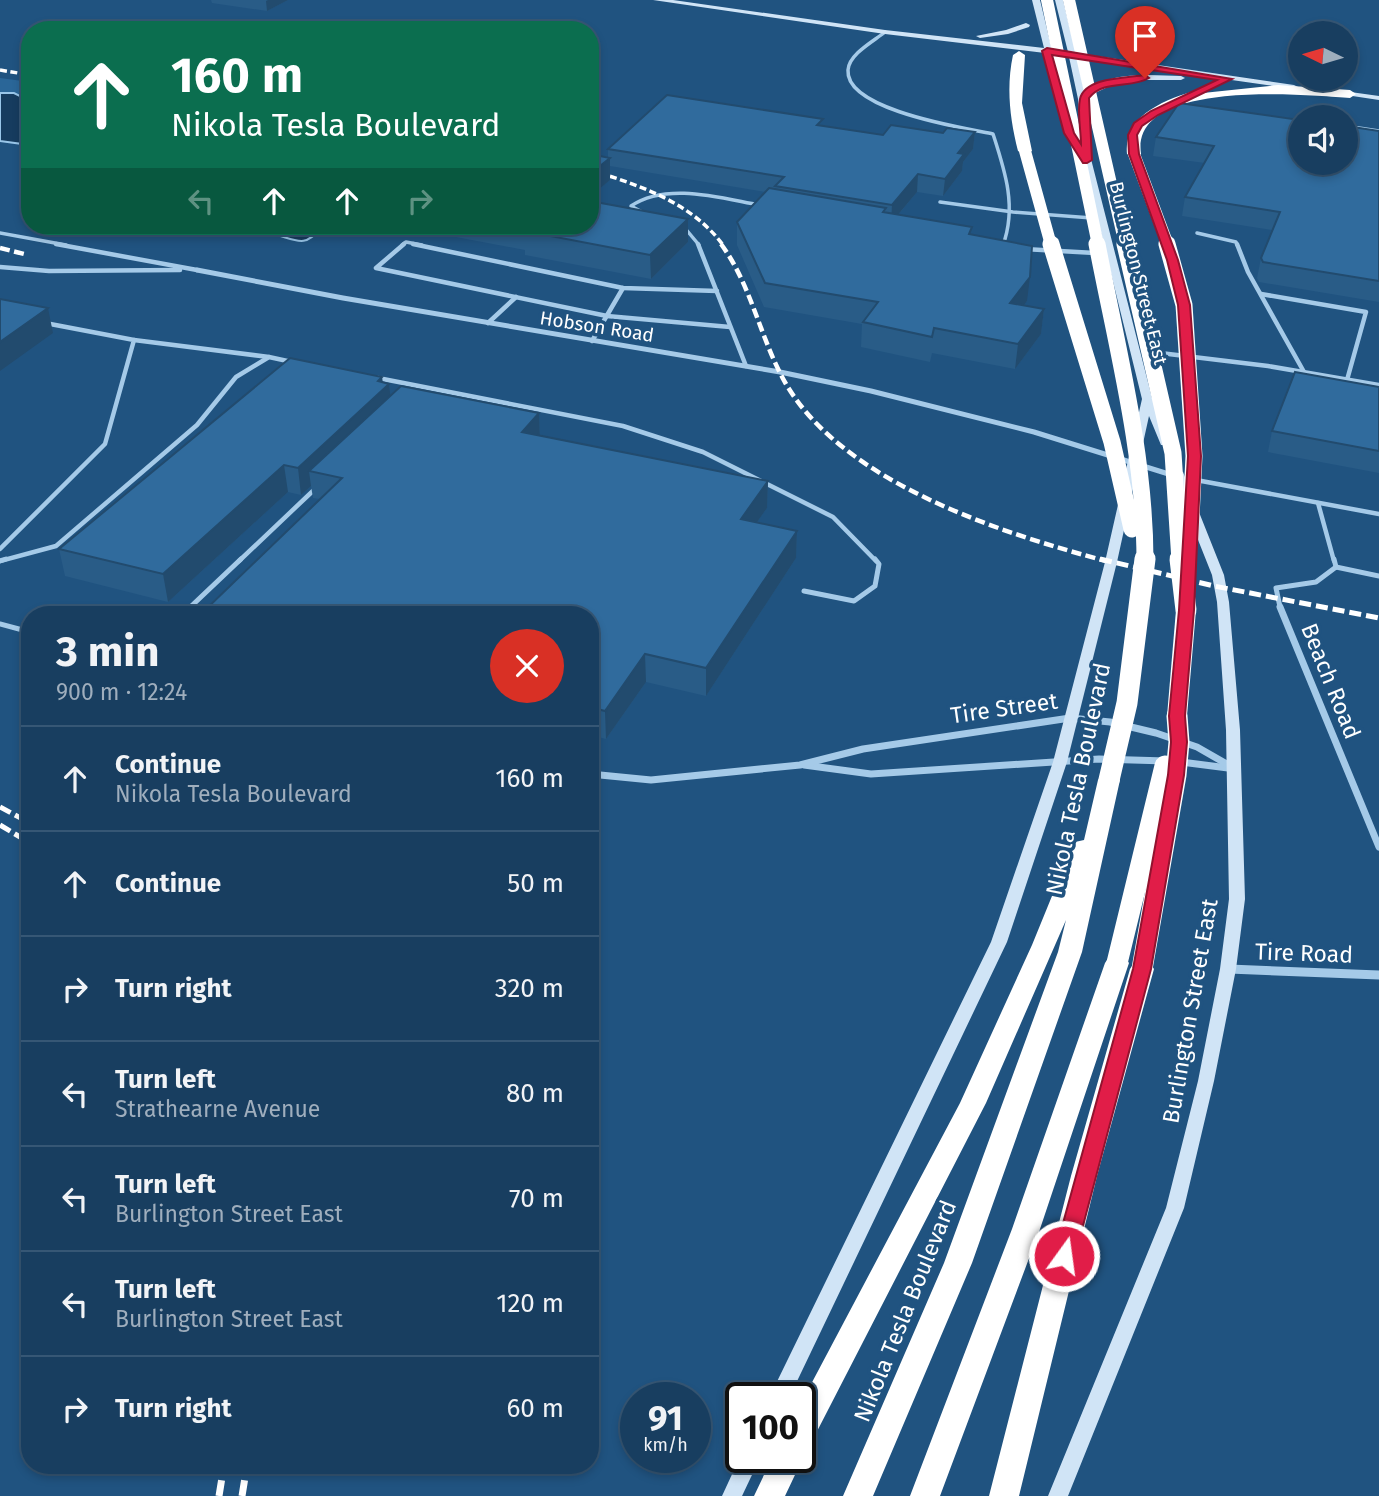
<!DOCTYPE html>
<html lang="en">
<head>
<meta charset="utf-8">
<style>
	:root { --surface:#183e60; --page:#214566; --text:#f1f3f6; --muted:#9faebd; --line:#365775 }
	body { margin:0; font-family:"Fira Sans",sans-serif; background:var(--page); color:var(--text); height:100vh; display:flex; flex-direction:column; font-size:26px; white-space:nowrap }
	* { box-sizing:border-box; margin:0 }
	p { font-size:23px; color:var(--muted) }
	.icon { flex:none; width:38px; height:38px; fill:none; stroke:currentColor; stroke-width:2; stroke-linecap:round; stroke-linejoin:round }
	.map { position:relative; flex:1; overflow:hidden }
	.details { position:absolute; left:21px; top:606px; width:578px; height:868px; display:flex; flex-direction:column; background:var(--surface); border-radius:28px; box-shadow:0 4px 10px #0003,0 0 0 2px var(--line) }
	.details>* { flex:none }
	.guide { position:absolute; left:21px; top:21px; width:578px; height:214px; border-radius:28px; box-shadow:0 4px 10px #0003,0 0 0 2px var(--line); background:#0b6e4f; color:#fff; overflow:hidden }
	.needle { width:46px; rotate:275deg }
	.controls { position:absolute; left:1288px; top:21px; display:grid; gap:14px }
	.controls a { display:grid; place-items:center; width:70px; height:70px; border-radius:50%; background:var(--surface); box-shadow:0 4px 10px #0003,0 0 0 2px var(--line); font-size:35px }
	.speed { position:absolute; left:620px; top:1382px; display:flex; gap:14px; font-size:35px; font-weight:700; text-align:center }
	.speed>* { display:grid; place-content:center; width:91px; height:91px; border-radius:50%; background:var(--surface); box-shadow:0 4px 10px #0003,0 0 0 2px var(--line); line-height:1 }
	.speed small { font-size:18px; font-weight:400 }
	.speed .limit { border:4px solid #111; border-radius:10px; background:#fff; color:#111 }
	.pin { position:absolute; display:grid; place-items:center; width:60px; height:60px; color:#fff; margin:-72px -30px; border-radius:50% 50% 50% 0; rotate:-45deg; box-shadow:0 0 7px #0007 }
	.pin .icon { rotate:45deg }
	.me { position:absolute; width:77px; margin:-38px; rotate:14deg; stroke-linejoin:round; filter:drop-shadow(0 0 5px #0008) }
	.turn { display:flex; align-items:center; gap:24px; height:147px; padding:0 35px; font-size:32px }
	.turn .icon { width:91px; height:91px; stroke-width:2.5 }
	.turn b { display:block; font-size:49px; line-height:60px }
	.lanes { display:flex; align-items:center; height:66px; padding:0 35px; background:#0003; justify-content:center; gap:35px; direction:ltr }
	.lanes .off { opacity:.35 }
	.round { display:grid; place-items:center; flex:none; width:74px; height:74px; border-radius:37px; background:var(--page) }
	.overview { display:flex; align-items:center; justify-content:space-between; height:119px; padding:0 35px }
	h1 { font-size:42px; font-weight:700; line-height:52px }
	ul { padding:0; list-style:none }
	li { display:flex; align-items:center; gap:21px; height:105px; padding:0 35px; border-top:2px solid var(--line) }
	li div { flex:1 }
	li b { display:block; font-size:26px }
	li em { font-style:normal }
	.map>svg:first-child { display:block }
	.green { fill:#2a6698 }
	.water { fill:#163c5f; stroke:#99c6e9; stroke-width:2 }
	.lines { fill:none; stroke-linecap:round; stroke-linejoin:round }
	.lane-far2 { stroke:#a5cae8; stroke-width:3.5 }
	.lane-far1 { stroke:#a5cae8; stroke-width:4.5 }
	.lane { stroke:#a5cae8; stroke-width:5 }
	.street-far2 { stroke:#a5cae8; stroke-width:5 }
	.street-far1 { stroke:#a5cae8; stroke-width:7 }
	.street { stroke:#a5cae8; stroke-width:9 }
	.secondary { fill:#d0e4f6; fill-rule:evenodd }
	.highway { fill:#fff; fill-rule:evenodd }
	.rail-far3 { stroke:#fff; stroke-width:3.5; stroke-dasharray:7 3.5; stroke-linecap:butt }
	.rail-far2 { stroke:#fff; stroke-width:4.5; stroke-dasharray:10 4.5; stroke-linecap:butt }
	.rail-far1 { stroke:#fff; stroke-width:5; stroke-dasharray:12 5; stroke-linecap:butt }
	.rail { stroke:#fff; stroke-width:7; stroke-dasharray:16 7; stroke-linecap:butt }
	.highway-bridge-far2 { stroke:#fff; stroke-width:12 }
	.highway-bridge-far1 { stroke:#fff; stroke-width:17 }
	.highway-bridge { stroke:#fff; stroke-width:21 }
	.wall { fill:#295c87 }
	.shaded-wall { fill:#224b6e }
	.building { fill:#306b9d; stroke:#224b6e; stroke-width:2 }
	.route { fill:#e11d48; stroke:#92132f; stroke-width:2 }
	.labels { text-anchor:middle; stroke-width:7; stroke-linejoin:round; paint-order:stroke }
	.far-street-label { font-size:19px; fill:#fff; stroke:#205380 }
	.street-label { font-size:23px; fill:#fff; stroke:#205380 }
</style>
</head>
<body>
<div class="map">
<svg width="1379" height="1496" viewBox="0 0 1379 1496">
	<rect width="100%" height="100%" fill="#205380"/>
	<polygon class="green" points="0,78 30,82 30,101 14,93 0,93"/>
	<g class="water">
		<polygon points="0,93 14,93 30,101 30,145 0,141"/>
		<path d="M273,226H318L320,229C305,247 298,241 277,235L280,227Z"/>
	</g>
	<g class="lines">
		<g class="lane-far2">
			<path d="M885,32C874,41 849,54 848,70C845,110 964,128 993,134C1005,171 1017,207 1003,245"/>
			<polyline points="1346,126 1379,131"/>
			<polyline points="940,202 1013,212 1092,218"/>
			<path d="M642,212L631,206C667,182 720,198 759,205"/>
			<polyline points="684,227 699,245"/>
			<polyline points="0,233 66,245"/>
			<polyline points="1197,233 1236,242 1237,245"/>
			<polyline points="402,245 406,242 422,245"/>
		</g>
		<g class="lane-far1">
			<polyline points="56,244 197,270"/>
			<polyline points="404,244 376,268 607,316 730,327"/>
			<polyline points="413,244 623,288 717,291"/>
			<polyline points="698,244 746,366"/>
			<polyline points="1237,244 1248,272 1304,372"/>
			<polyline points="1024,249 1095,253"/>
			<polyline points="0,267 49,271 180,270"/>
			<polyline points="1261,294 1366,312 1347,380"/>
			<polyline points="488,323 516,297"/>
			<polyline points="134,340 269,357"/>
			<polyline points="592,341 623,288"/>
			<polyline points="1152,352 1268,366 1379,385"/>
			<polyline points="378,378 623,426 703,452 833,517 876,561"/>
			<polyline points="1196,480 1379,514"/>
			<polyline points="1318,503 1334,561"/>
			<polyline points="0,549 105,444 134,340 45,323"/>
			<polyline points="0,561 56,546 197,425 236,377 269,357 292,362"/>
			<polyline points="239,561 316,488"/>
		</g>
		<g class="lane">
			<polyline points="1334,559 1336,567"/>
			<polyline points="0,561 6,559"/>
			<polyline points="1336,567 1379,576"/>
			<polyline points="804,591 854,601 875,586 879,564 875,559"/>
			<polyline points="1280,607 1276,588 1316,582 1336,567"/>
			<polyline points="183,614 241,559"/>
			<polyline points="0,624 30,632"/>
		</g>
		<polyline class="street-far2" points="197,270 343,298 780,372 871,391 1034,432 1175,476"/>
		<g class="street-far1">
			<polyline points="1280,607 1379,847"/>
			<polyline points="1181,762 1228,768"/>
			<polyline points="804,765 871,774 1099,759 1166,761"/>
			<polyline points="590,774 651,780 800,765 863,749 1070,718 1110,722 1156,733 1197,747 1232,767"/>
			<polyline points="1229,969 1238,969"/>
		</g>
		<polyline class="street" points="1229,969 1379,975"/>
		<g class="secondary">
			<path d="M653,0H673L885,30L1044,48L1032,0H1040L1052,50L1068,52L1055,0H1063L1076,53L1294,85L1298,87L1294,89L1077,58L1085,94C1106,70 1152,75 1181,76L1185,78L1181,80H1142L1114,84L1093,94L1087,104L1091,159L1152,398L1171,443L1169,445H1161L1149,416L1117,562L1067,762L1007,942L789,1398H769L991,942L1053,762L1105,562L1142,399L1083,160L1065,133L1045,53L885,34ZM1053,55L1069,57L1078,99L1082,147L1073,133Z"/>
			<polygon points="1026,23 1030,25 1029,27 1008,34 980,38 976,36 1006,30"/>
			<polygon points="1336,90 1379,96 1379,100 1339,94 1336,94"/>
			<polygon points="1177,469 1183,472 1224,575 1229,602 1240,730 1245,899 1236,969 1214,1081 1184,1208 1068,1496 1048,1496 1166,1208 1198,1081 1220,969 1229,899 1226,730 1217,602 1212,575 1171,472"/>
			<polygon points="740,1457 760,1458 742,1496 722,1496"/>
		</g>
		<g class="highway">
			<path d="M1019,51L1025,55L1022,103L1032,151L1025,155L1018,151C1010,119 1006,88 1013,55Z"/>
			<path d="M1278,85L1350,90L1356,94L1350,98C1305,95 1130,78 1141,154L1134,158L1127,154C1123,115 1166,99 1198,90L1203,93Z"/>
			<polygon points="1186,604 1196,610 1187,716 1184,720 1170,720 1167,716 1176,610"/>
			<polygon points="1109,773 1117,775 1120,780 1082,952 972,1263 873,1496 843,1496 944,1263 1058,952 1066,920 986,1103 811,1443 800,1447 800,1405 960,1103 1032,945 1072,847 1075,842 1084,840 1098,780 1101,775"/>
			<polygon points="1117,955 1125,957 1129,963 1040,1229 940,1496 910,1496 1012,1229 1105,963 1109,957"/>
			<polygon points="1142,961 1150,963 1154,969 1097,1176 1019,1496 989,1496 1071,1176 1130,969 1134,963"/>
			<polygon points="800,1451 803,1458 785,1496 754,1496 772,1458 800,1458"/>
		</g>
		<g class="rail-far3">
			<polyline points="0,70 30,75"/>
			<path d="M590,170C639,185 691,202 723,245"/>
		</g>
		<g class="rail-far2">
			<path d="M721,244C752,286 760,339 786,384C844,483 1001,533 1106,561"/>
			<polyline points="0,248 24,254"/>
		</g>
		<g class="rail-far1">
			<polyline points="1100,559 1214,586 1379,618"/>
			<polyline points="0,807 30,823"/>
			<polyline points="0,825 30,843"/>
		</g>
		<g class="rail">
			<polyline points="219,1496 224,1465"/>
			<polyline points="242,1496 247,1465"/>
		</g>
		<g class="highway-bridge-far2">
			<polyline points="1047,0 1098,245"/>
			<polyline points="1069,0 1125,245"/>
			<polyline points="1025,151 1051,245"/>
			<polyline points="1134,154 1168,245"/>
		</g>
		<g class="highway-bridge-far1">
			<polyline points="1051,244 1112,442 1132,529"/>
			<path d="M1097,244C1117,348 1145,454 1145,561"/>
			<polyline points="1125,244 1173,453 1180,561"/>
			<polyline points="1167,244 1184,305 1194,456 1190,538"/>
		</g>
		<g class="highway-bridge">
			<polyline points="1180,559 1186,610"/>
			<polyline points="1109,780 1127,703 1145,559"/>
			<polyline points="1117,963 1165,766"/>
			<polyline points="1142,969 1176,775 1179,742 1177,716"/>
		</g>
	</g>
	<g class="wall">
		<polygon points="211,0 288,0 267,11 212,3"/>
		<polygon points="822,125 883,135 975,132 973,149 963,162 962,171 943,196 917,192 898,215 972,235 1027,301 1024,305 1044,309 1041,334 1015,369 932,353 930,362 861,347 862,324 764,307 737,245 737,222 765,192 610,166 610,180 590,197 590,154 608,157 608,149"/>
		<polygon points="1379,131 1379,302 1259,282 1257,278 1261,258 1272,230 1182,216 1185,197 1205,163 1153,156 1156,137"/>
		<polygon points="398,226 590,226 688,242 651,279 525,255 525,250"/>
		<polygon points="389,384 390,396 539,413 540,436 768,481 767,508 757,522 797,531 796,558 706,696 646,682 606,739 590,735 590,614 202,614 320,499 313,498 311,486 301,495 288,492 168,602 65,576 59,549"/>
		<polygon points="1379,387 1379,473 1268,452 1272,431"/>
	</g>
	<g class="shaded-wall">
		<polygon points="268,0 288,0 267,11 266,1"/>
		<polygon points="975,132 973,149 963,162 962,171 943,196 945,179 958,153"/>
		<polygon points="610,158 610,180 590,197 590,174"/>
		<polygon points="918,174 917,192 891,223 892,205"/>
		<polygon points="688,219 688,242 651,279 650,255"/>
		<polygon points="1030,277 1027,301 1008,327 1010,303"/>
		<polygon points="48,308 53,333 0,371 0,342"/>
		<polygon points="1044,309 1041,334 1015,369 1018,344"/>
		<polygon points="382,377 384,389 389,384 392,409 309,471 311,486 301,495 298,468"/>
		<polygon points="539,413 540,439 522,432"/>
		<polygon points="284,465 288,492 168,602 163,574"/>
		<polygon points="768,481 767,508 740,546 741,519"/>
		<polygon points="797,531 796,558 706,696 706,668"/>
		<polygon points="645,654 646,682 606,739 605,711"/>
	</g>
	<g class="building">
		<polygon points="667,95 823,119 817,125 883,135 891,125 943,133 947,128 975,132 958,153 964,154 945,179 918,174 892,205 775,186 784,177 608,149"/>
		<polygon points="1179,103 1300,120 1300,163 1346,163 1346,126 1379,131 1379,281 1263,262 1261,258 1280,212 1185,197 1214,146 1156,137"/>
		<polygon points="590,154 610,158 590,174"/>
		<polygon points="769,188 886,208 883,212 972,227 969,234 1032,246 1030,277 1010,303 1044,309 1018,344 934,328 932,337 863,322 878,302 765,283 737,222"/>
		<polygon points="590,201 688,219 650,255 524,231 529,227 521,226 590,226"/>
		<polygon points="0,299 48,308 0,342"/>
		<polygon points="290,358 382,377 378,381 389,384 298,468 284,465 163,574 59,549"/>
		<polygon points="1295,372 1379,387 1379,451 1272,431"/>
		<polygon points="401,386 539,413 522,432 768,481 741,519 797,531 706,668 645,654 605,711 590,707 590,614 202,613 342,478 309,471"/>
	</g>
	<path class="route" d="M1047,48L1232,79L1158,115L1142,126L1137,135L1139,154L1178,260L1190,305L1201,456L1194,610L1185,716L1187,742L1184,775L1151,969L1075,1256L1072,1262L1064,1265L1057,1262L1054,1256L1133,969L1168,775L1171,742L1169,716L1179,610L1188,456L1178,305L1167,260L1129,154L1128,135L1134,123L1151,111L1217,80L1052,55L1074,133L1081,144C1081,131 1077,112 1080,99C1085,77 1127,78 1145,75L1149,78C1131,89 1104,79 1089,98L1092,160L1087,163H1083L1064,133L1042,51Z"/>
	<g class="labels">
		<g class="far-street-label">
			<text transform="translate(1139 273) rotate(76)" y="7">Burlington Street East</text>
			<text transform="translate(597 326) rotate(9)" y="7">Hobson Road</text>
		</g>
		<g class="street-label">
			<text transform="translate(1331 681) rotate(68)" y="8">Beach Road</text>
			<text transform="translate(1004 708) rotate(-8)" y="8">Tire Street</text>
			<text transform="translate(1078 779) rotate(-78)" y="8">Nikola Tesla Boulevard</text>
			<text transform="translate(1304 953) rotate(2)" y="8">Tire Road</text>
			<text transform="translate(1190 1011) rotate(-80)" y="8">Burlington Street East</text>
			<text transform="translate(905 1311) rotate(-68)" y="8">Nikola Tesla Boulevard</text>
		</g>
	</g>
</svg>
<div class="controls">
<a><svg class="needle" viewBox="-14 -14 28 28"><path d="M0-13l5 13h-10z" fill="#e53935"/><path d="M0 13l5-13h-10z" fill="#9faebd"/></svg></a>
<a><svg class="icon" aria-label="sound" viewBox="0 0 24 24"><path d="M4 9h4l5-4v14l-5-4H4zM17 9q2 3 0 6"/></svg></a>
</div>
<div class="speed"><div>91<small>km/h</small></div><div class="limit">100</div></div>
<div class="pin" style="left:1145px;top:78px;background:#d93025"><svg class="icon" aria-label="arrive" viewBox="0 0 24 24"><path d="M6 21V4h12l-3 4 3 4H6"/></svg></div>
<svg class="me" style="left:1064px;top:1256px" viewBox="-20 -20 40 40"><circle r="17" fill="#e11d48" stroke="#fff" stroke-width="3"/><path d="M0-11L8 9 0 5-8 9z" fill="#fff"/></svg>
<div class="guide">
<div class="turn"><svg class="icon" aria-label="ahead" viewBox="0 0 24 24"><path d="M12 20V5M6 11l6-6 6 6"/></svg><div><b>160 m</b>Nikola Tesla Boulevard</div></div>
<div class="lanes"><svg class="icon off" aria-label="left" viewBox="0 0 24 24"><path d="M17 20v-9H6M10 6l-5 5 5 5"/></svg><svg class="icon" aria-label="ahead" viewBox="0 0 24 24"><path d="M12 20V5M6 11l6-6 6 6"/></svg><svg class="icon" aria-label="ahead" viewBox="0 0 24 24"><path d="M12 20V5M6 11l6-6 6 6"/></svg><svg class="icon off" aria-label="right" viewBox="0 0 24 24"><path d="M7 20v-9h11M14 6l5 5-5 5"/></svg></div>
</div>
<section class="details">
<div class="overview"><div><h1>3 min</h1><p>900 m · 12:24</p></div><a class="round" style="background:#d93025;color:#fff"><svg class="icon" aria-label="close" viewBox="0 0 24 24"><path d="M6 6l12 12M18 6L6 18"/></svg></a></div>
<ul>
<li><svg class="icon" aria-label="ahead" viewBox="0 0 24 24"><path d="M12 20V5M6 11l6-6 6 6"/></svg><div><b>Continue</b><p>Nikola Tesla Boulevard</p></div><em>160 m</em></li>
<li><svg class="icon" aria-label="ahead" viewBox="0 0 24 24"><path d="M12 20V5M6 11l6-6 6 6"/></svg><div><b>Continue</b></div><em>50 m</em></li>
<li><svg class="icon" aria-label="right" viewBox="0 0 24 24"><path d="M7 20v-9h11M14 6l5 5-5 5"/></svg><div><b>Turn right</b></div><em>320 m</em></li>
<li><svg class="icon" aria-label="left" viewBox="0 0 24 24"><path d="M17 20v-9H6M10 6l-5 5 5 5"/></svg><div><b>Turn left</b><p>Strathearne Avenue</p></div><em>80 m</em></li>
<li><svg class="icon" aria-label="left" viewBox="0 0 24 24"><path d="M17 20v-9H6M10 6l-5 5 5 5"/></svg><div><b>Turn left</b><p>Burlington Street East</p></div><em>70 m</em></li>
<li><svg class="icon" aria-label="left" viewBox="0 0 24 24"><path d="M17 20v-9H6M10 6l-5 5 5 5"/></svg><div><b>Turn left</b><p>Burlington Street East</p></div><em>120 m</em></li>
<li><svg class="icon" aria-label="right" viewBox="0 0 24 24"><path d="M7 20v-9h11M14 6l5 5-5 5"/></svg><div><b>Turn right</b></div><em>60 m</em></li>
</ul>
</section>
</div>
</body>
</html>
